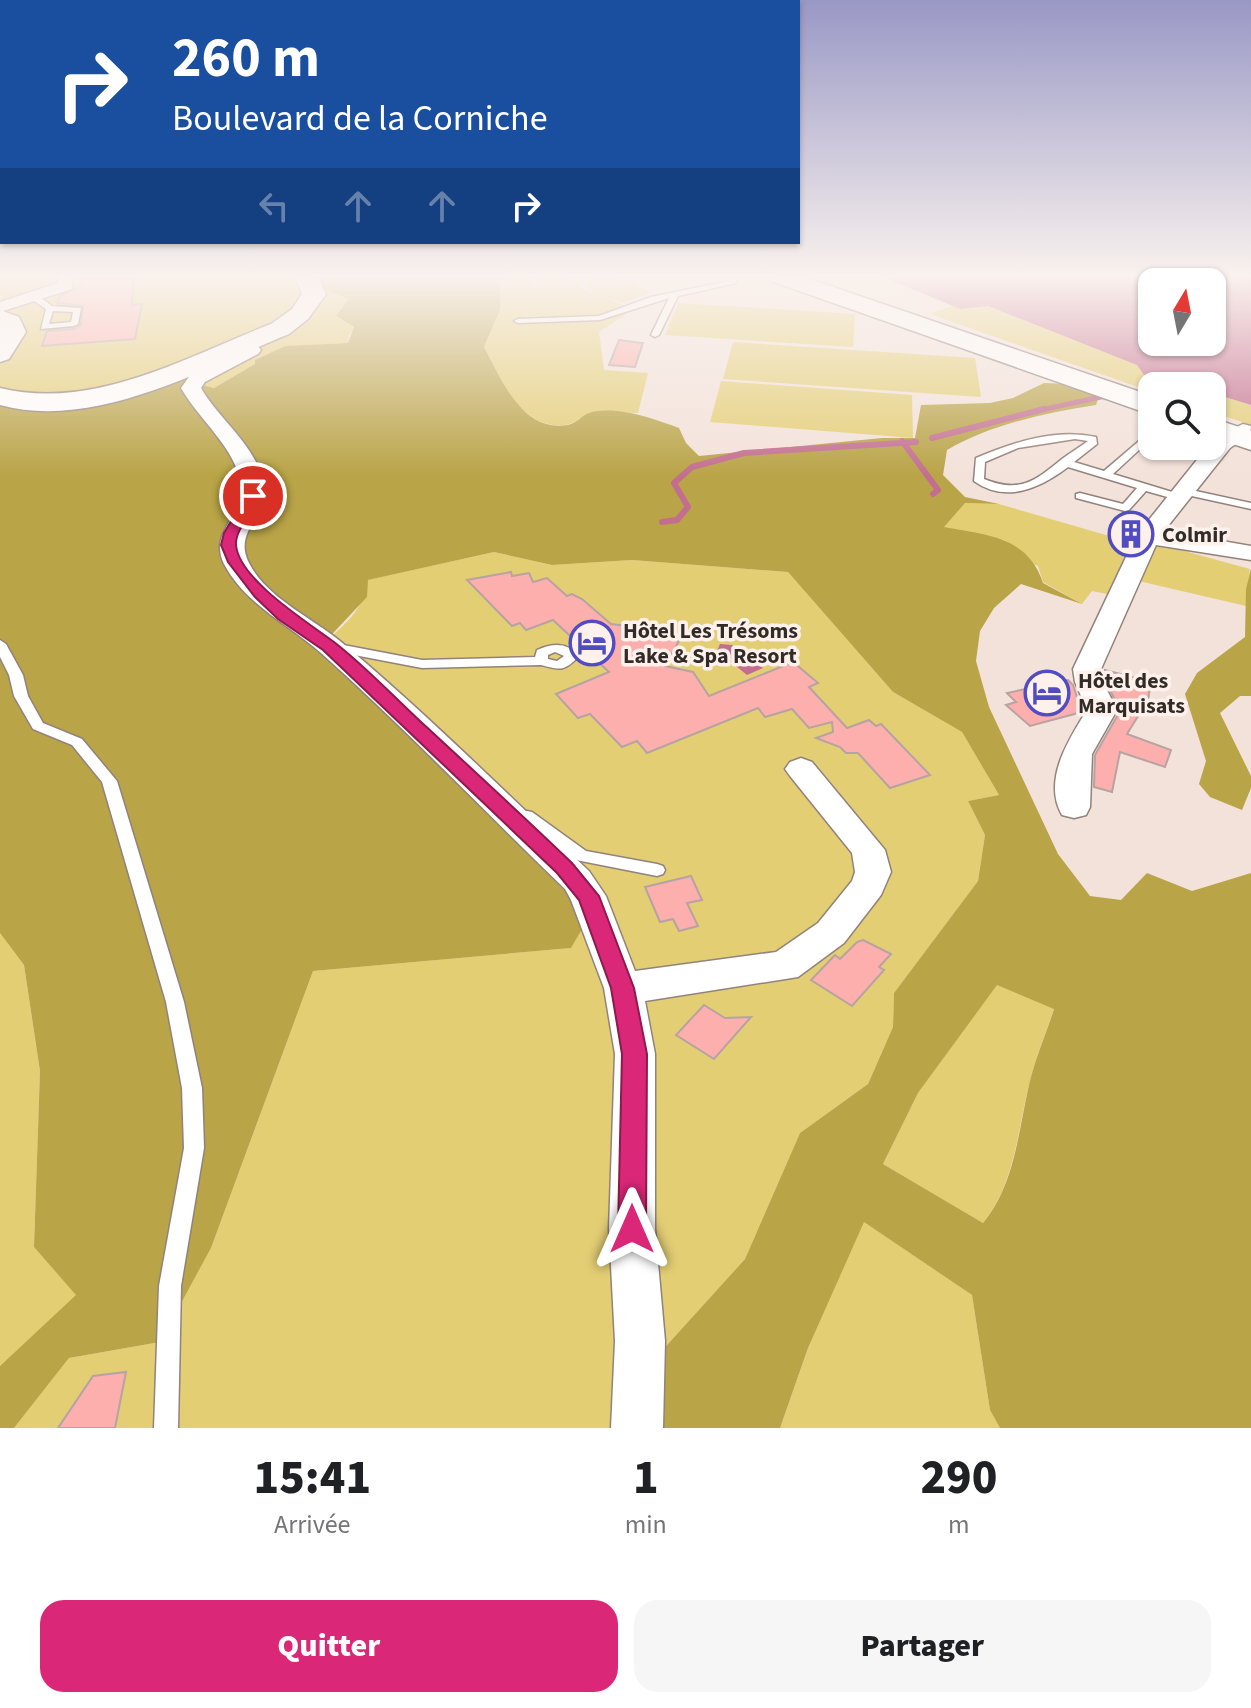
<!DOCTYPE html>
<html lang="fr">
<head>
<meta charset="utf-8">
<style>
	:root { --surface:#fff; --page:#f6f6f6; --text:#202124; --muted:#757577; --accent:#db2777 }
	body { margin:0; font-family:"Source Sans 3",sans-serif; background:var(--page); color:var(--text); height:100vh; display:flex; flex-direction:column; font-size:30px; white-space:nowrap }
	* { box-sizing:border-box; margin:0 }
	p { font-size:26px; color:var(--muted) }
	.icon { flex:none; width:44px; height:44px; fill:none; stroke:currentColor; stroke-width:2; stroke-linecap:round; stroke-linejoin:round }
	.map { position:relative; height:1428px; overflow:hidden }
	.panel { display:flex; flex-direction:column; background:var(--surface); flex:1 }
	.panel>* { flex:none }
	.top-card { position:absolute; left:0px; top:0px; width:800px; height:244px; box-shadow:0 2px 6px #0004; background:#1a4fa0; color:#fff; overflow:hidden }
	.needle { width:52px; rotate:10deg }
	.fabs { position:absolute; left:1138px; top:268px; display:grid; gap:16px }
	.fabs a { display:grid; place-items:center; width:88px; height:88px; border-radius:16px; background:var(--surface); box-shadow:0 2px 6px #0004; font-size:40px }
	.pin { position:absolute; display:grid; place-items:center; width:68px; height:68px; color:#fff; margin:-34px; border:4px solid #fff; border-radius:50%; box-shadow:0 2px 8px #0007 }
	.me { position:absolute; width:88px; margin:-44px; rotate:0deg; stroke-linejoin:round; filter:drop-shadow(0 0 6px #0008) }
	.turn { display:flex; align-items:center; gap:28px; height:168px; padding:0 40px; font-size:36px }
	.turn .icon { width:104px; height:104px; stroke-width:2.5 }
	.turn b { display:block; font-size:56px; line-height:68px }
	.lanes { display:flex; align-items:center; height:76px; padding:0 40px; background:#0003; justify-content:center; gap:40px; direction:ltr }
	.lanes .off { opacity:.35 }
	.eta { display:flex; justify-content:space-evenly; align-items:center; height:136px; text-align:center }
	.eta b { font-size:48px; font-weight:800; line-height:56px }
	.cta { display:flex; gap:16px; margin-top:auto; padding:16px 40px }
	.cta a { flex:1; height:92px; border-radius:24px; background:var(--accent); color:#fff; font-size:32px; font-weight:800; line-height:92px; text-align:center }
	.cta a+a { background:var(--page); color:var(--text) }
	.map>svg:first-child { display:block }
	.green { fill:#e3ce74 }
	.forest { fill:#b9a447; fill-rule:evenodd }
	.water { fill:#c36e90; fill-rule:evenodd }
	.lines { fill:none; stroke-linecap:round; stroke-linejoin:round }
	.stream-far1 { stroke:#c36e90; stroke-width:5 }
	.stream { stroke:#c36e90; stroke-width:6 }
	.building { fill:#fdafad; stroke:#b6a3a2; stroke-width:2 }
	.lane-casing { stroke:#92827b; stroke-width:3 }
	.street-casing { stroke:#92827b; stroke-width:3 }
	.secondary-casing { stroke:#92827b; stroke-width:3 }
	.primary-casing { stroke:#92827b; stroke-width:3 }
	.lane { fill:#fff; fill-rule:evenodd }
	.street { fill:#fff; fill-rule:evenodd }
	.secondary { fill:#fff; fill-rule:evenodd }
	.primary { fill:#fff; fill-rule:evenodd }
	.route { fill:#db2777; stroke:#8e194d; stroke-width:2 }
	.labels { text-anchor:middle; stroke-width:7; stroke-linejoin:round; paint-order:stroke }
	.poi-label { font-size:22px; font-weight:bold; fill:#322c29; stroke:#fef0ea; text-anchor:start }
</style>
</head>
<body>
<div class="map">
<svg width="1251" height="1428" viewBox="0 0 1251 1428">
	<rect width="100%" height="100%" fill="#f3e2da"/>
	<g class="green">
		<polygon points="0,276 316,276 325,290 350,299 345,306 347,322 354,328 348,337 349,343 285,346 255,360 256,364 214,388 168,376 114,396 0,399 0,302 3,296 0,294"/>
		<path d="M508,276H529L534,289L540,288L535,285L532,276H572L564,284L584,281L580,288L598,295L588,289L587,284L593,281L584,276L615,277L652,292L622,303L605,297L632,310L599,332L604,370L648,373L638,413C624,413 600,409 588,414C579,417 576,424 565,425C520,429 502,380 484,347L500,310V283Z"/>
		<polygon points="678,303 855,314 853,347 665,335"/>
		<polygon points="953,305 960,309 988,306 1192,386 1152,386 1152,392 930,314"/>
		<polygon points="733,342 975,358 981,397 723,379"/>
		<polygon points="721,381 912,395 913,438 710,422"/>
		<polygon points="1212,393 1251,405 1251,425 1212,412"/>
		<polygon points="965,503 999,504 1137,544 1155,543 1250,569 1246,606 1117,576 1107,594 1092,591 1082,604 1043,582 1038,566 943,527"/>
		<path d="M494,552L552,565L632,560L788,572L893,692L962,732L999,795L968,801L985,835L978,881L894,993L893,1027L868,1084L800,1133L745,1259L658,1355V1428H14L69,1358L160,1342L211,1248L313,971L571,948L572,898L320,647C341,627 366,610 367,580Z"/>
		<polygon points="0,933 24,965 40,1071 34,1247 77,1295 0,1366"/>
		<path d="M997,984L1054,1008C1046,1033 1035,1059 1029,1085C1017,1133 1015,1183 983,1223L883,1164L918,1093Z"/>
		<polygon points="863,1221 972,1295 990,1410 1000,1428 780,1428 808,1348"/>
	</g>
	<g class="forest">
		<path d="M316,276H508L500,283V310L484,347C502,380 522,433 568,425C577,423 581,416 589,413C616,405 654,419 679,428L686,443L699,456L882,438H915L921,405L990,403L1013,398L1044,383L1069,384L1099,396L1096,405C1045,413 992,424 947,450L943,475L965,497L999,504L965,503L944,527C986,535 1028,536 1043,583L1082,604L1021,584L994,608L980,631L976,661L989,707L1058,854L1090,896L1121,900L1147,873L1192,891L1251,873V1428H1000L990,1410L972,1295L864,1222L808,1348L780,1428H658V1355L745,1259L800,1133L868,1084L893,1027L894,993L978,881L985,835L968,801L999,795L962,732L893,692L788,572L632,560L552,565L494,552L368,580L367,597L320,647L572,898L582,929L571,948L313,971L211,1248L160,1342L69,1358L14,1428H0V1366L76,1295L34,1247L40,1071L24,965L0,933V399L17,405L168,376L214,388L255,364V360L285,346L348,343L354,327L336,316L349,299L325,290ZM997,985L1054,1009C1046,1034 1035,1059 1029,1085C1018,1133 1015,1184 983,1223L883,1164L918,1093Z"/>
		<polygon points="1251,569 1251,696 1240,696 1220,713 1251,776 1251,788 1242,810 1210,797 1199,784 1206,761 1185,694 1197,673 1245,637 1246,589"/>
	</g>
	<g class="water">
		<path d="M881,276H1251V405L1212,393V386L1147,379L1137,365L988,306L960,309ZM1152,282H1212V342H1152Z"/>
		<polygon points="720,644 732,645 763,668 747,675 717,651"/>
	</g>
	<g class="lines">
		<polyline class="stream-far1" points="1036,411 1110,395"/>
		<g class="stream">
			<polyline points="932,438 1044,409"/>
			<polyline points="902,441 938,490 933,494"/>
			<polyline points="662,522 677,520 688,507 674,483 692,467 744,453 916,442"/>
		</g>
	</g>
	<g class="building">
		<polygon points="134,276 132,305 142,304 135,339 42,346 47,331 74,329 81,325 83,306 57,303 60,296 79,287 82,277"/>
		<polygon points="619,340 643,343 635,367 609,365"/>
		<polygon points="511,572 512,576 529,573 533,582 547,578 567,596 572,594 582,599 611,624 628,626 633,631 657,626 673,632 679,641 665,666 693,672 709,696 793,662 818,683 809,687 847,728 869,720 876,726 881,724 930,775 890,788 858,753 846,753 840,747 816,738 833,732 832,722 809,728 792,709 765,717 758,708 647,753 637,741 622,747 590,714 578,718 556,694 609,672 553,620 526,630 520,623 512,626 467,580"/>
		<polygon points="1105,670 1151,682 1148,700 1127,734 1171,750 1165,767 1120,752 1112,792 1094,787 1095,755 1120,711 1106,681"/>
		<polygon points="1068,680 1073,685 1082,712 1030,726 1006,705 1016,702 1007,693"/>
		<polygon points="691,876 702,900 687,903 698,926 679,931 673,919 660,922 645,887"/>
		<polygon points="863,940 891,954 879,967 884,970 852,1006 811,980 835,955 840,959 857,942"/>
		<polygon points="704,1005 725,1018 751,1017 714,1059 676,1035"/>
		<polygon points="126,1372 115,1428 58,1428 93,1376"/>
	</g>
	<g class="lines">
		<g class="lane-casing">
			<g id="lane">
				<polygon points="730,276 736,276 736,283 678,296 659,335 655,337 651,335 669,298 600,320 518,323 514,321 518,319 599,316 651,297 724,282 729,280"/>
				<path d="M31,295H37L52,306L81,308L78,324L74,326L41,329L46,309L31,299ZM53,311L73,312L71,322L49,324Z"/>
				<path d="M1152,430V438L1113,474L1182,495V499L1178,500L1146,491L1129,510L1125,511L1076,498V494L1080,493L1123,504L1137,488L1068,467C1040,488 1006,504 974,481L976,458C1014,442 1056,428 1096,437L1097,444L1074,462L1104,471ZM1075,439L1088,441C1080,447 1070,453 1062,459C1036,480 1021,494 984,479L985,462L1018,448Z"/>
				<polygon points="1187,446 1202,446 1219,453 1214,456"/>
				<polygon points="1182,488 1251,503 1251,509 1178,493 1177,491"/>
				<polygon points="0,640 6,644 23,675 28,696 43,723 82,739 117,781 184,1002 202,1088 204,1148 181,1286 178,1428 154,1428 159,1286 184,1148 182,1088 166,1002 102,782 72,745 33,729 14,696 9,675 0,657"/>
				<path d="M333,643L422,660L535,657L537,650C553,643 567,642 579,656C564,672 560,670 541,665L422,668L328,650L327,647L328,644ZM555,652L564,656L557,661L548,659V655Z"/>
				<polygon points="527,811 532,812 586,851 657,864 663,866 665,870 663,874 657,876 576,860 522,820 519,816 522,812"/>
			</g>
		</g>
		<g class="street-casing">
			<g id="street">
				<polygon points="57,276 73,276 72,289 0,312 0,302 58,283"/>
				<path d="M247,339L253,340L261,350L258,354L205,382L201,388C219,420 262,450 264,490C266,518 233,532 249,563C267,598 311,617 340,641C426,713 507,794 589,871L606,896L635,971L776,952L818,923L852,881L855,872L852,853L790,776L785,769L790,762L801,758L812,762L885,850L891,872L881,895L844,943L798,977L645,1001L655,1054V1229L665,1341L663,1428H611L615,1341L609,1229L615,1054L604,988L571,900L565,889C484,811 405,728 321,653C288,624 245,604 224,564C208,531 245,516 241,485C236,448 199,420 181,388L191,374L241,350L238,344Z"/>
				<path d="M1243,424L1251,426L1250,434L1230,448L1164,531L1251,546V560L1156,545L1101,669L1103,682L1117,710L1092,754L1090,807L1086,815L1074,818L1062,815C1042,780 1069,739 1087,710L1075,682L1073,669L1136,536L1208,446H1212L1214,438Z"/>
			</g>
		</g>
		<g class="secondary-casing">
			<g id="secondary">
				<path d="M295,276H317L326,294L308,319L289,334C203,369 94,431 0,405V388C94,411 186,357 271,324L292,309L302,294Z"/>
				<polygon points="0,310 19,317 26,332 9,359 0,362"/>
			</g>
		</g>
		<g class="primary-casing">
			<g id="primary">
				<polygon points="767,276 801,276 1152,396 1152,415 771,281"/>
				<polygon points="1212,418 1251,431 1251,450 1212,437"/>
			</g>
		</g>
		<use href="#lane" class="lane"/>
		<use href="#street" class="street"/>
		<use href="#secondary" class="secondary"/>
		<use href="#primary" class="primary"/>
	</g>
	<linearGradient id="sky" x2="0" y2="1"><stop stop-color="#9998c5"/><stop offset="0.58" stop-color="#faf2ee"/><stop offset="1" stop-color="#faf2ee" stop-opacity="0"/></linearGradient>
	<rect width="1251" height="476" fill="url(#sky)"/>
	<path class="route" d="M253,492L260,496C255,512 235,528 236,545C239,580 309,623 334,642C365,666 392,695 420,721C471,768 522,815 572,863L599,896L634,988L647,1054L646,1229L642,1239L632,1243L622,1239L618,1229L622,1054L611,988L579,900L557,873L323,650L278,619L255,597L228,562L221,545L224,533L248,493Z"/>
	<defs>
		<g id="building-ring" transform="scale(2.3)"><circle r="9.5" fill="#fef0ea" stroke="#524cc3" stroke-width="1.5"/><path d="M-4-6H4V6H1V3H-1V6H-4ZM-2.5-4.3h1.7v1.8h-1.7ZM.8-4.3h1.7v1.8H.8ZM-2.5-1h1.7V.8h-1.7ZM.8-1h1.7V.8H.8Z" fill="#524cc3"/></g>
		<g id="hotel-ring" transform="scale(2.3)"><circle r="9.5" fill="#fef0ea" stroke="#524cc3" stroke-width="1.5"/><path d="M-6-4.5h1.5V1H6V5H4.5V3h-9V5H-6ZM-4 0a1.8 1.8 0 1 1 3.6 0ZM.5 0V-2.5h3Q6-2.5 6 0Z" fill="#524cc3"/></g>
	</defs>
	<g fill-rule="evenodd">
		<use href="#building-ring" x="1131" y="534"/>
		<use href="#hotel-ring" x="592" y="643"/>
		<use href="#hotel-ring" x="1047" y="693"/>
	</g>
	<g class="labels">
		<g class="poi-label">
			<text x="1162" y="542">Colmir</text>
			<text x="623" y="638">Hôtel Les Trésoms<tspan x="623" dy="25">Lake &amp; Spa Resort</tspan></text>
			<text x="1078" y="688">Hôtel des<tspan x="1078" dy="25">Marquisats</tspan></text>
		</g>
	</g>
</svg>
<div class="fabs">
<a><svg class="needle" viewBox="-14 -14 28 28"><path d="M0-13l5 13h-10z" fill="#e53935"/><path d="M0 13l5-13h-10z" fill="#757577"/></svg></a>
<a><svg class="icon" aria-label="search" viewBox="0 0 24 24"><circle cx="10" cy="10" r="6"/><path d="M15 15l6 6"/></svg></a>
</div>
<div class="pin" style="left:253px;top:496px;background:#d93025"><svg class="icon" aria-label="arrive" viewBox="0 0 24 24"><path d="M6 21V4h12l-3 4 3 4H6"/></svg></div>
<svg class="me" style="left:632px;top:1229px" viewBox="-20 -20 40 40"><path d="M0-17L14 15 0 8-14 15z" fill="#db2777" stroke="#fff" stroke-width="4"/></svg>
<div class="top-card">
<div class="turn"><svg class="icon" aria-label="right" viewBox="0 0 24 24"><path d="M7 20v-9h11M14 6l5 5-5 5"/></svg><div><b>260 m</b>Boulevard de la Corniche</div></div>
<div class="lanes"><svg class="icon off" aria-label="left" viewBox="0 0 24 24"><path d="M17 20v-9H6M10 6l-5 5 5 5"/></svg><svg class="icon off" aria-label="ahead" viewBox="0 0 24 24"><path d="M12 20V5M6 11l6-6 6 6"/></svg><svg class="icon off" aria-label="ahead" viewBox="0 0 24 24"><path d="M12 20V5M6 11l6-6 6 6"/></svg><svg class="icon" aria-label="right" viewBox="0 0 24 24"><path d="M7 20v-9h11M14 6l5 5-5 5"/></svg></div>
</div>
</div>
<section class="panel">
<div class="eta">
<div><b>15:41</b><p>Arrivée</p></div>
<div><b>1</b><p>min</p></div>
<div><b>290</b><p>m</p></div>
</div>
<div class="cta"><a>Quitter</a><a>Partager</a></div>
</section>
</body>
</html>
